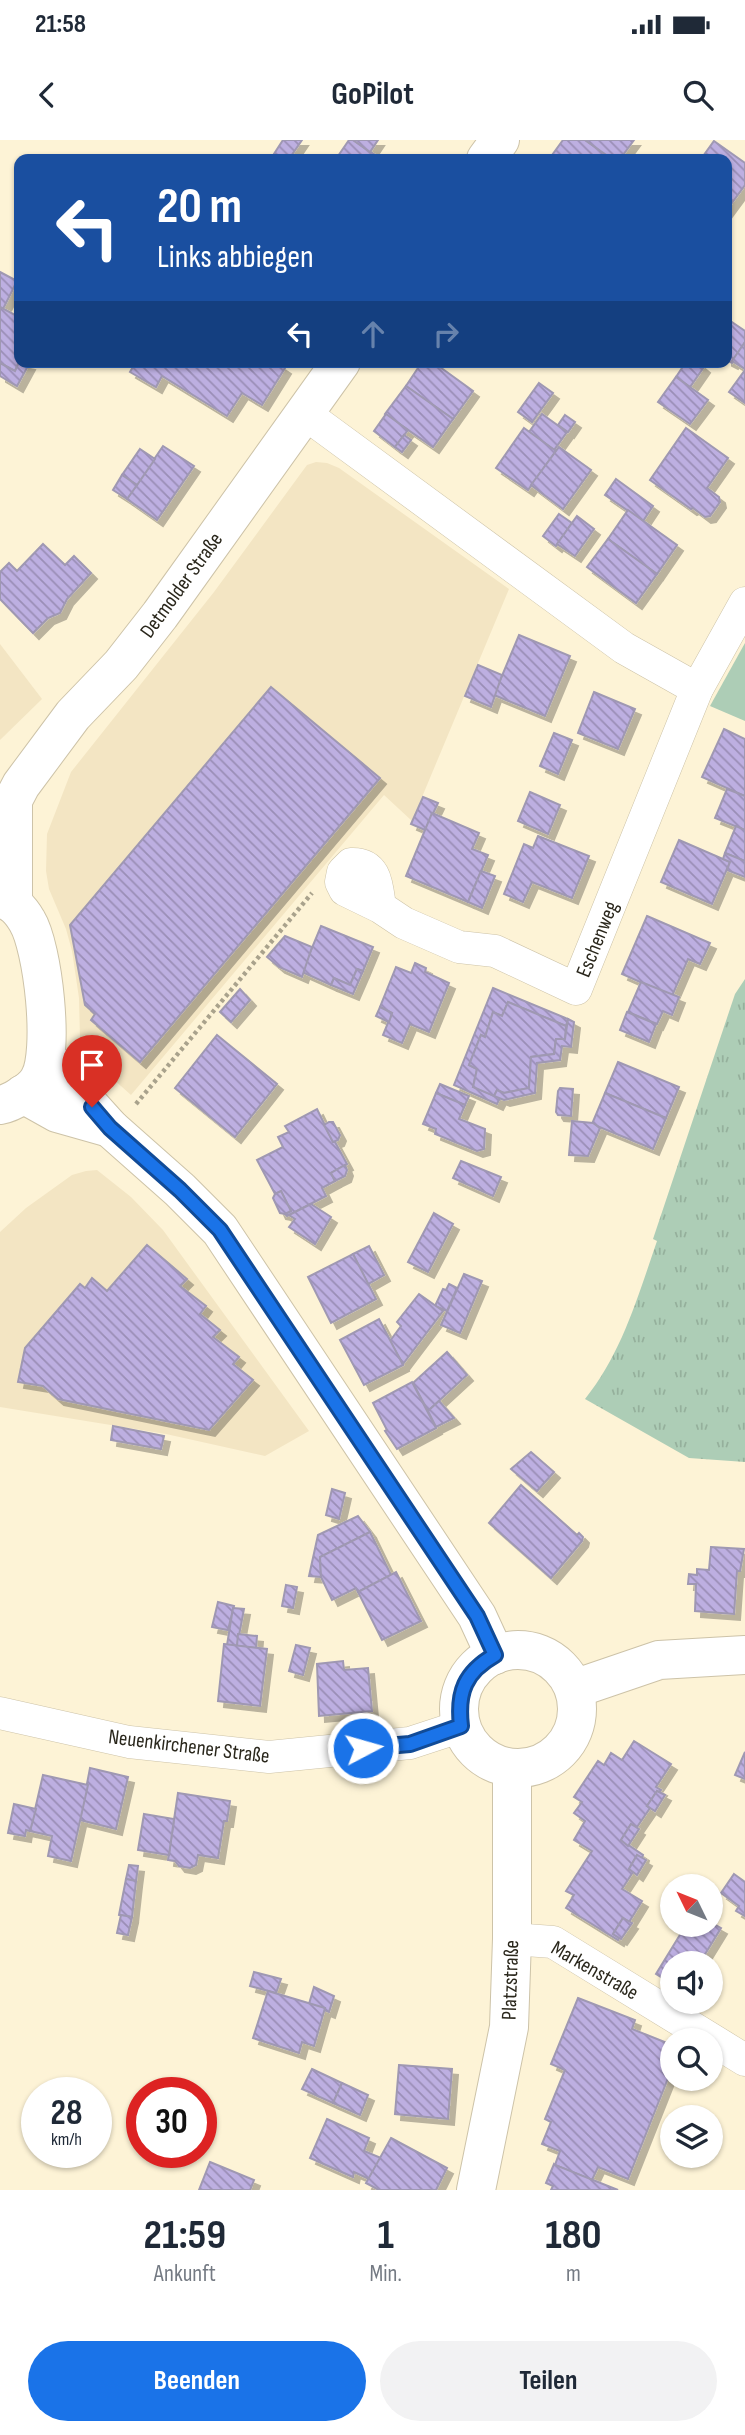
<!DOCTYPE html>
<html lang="de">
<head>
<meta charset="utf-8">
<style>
	:root { --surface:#fff; --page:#f2f2f3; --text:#1f2937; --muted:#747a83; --accent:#1a73e8 }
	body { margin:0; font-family:"Sofia Sans Condensed",sans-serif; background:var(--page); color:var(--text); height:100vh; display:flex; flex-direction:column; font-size:26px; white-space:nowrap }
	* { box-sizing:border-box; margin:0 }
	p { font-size:23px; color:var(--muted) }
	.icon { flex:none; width:38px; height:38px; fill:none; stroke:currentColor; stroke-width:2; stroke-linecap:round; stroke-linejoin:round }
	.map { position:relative; height:2050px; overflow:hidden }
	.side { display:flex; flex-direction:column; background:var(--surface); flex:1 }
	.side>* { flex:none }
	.top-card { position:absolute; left:14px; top:14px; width:718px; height:214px; border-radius:14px; box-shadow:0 2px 5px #0004; background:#1a4fa0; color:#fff; overflow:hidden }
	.needle { width:46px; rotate:313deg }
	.fabs { position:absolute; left:660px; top:1734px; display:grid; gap:14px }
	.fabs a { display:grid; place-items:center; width:63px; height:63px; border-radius:50%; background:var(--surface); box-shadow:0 2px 5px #0004; font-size:35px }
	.speed { position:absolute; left:21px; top:1937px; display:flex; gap:14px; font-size:35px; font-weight:700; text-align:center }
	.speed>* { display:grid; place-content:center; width:91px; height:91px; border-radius:50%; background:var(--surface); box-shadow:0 2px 5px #0004; line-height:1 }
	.speed small { font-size:18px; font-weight:400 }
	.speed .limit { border:10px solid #d22; background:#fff; color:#111 }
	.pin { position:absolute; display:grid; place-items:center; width:60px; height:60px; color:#fff; margin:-72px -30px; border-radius:50% 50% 50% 0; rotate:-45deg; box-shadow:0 0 7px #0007 }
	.pin .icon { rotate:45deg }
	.me { position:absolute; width:77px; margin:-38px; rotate:84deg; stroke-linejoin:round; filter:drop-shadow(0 0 5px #0008) }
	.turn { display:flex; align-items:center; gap:24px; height:147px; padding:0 28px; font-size:32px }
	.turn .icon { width:91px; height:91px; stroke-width:2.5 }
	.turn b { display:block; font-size:49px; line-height:60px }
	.lanes { display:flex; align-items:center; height:66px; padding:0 28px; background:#0003; justify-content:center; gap:35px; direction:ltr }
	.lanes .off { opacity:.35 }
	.eta { display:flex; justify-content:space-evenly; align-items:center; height:119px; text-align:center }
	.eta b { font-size:42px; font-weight:700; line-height:49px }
	.cta { display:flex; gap:14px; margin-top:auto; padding:14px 28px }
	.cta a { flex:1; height:80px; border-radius:42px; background:var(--accent); color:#fff; font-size:28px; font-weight:700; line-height:80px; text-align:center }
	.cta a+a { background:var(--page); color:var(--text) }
	.status { display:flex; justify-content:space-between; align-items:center; height:49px; padding:0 35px; background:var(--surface); direction:ltr }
	.status svg { height:19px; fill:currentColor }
	header { display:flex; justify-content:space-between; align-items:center; height:91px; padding:0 28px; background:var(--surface); font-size:32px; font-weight:700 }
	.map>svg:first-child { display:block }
	.built { fill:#f3e5c3 }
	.grass { fill:url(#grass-tufts) }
	.park { fill:#adcdb6 }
	.building { fill:url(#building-back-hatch); stroke:#9f98b2; stroke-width:2; filter:url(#shadow) }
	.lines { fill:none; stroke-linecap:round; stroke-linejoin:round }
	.minor-casing { stroke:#cdc3a8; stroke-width:33 }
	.tertiary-casing { stroke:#cdc3a8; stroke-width:40 }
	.secondary-casing { stroke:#cdc3a8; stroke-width:40 }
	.path { stroke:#a9a28c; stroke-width:4.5; stroke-dasharray:3.5 3.5; stroke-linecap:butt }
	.minor { stroke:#fff; stroke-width:32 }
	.tertiary { stroke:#fff; stroke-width:38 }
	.secondary { stroke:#fff; stroke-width:38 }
	.route-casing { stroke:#114b97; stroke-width:18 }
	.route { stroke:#1a73e8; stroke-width:12 }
	.labels { text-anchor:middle; stroke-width:7; stroke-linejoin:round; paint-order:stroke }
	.street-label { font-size:21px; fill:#2a271c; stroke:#fff }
</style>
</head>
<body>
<div class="status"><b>21:58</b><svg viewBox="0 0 49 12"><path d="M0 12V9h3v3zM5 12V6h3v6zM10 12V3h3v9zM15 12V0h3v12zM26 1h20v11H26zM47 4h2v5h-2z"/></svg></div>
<header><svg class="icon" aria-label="back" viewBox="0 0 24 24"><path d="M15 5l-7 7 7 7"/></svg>GoPilot<svg class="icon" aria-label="search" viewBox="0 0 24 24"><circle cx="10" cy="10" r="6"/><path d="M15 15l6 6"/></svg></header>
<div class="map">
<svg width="745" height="2050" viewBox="0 0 745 2050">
	<defs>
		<pattern id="grass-tufts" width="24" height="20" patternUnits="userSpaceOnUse" patternTransform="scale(1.75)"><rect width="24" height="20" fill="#adcdb6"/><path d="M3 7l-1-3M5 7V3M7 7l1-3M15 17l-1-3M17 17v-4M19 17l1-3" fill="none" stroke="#95b09c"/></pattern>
		<pattern id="building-back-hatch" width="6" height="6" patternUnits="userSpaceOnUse" patternTransform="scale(1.75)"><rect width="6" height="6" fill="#bdafe1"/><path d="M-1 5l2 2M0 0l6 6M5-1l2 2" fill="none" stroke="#9a8eb6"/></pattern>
		<filter id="shadow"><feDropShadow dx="6" dy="6" stdDeviation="0" flood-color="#0004"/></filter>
	</defs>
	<rect width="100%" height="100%" fill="#fdf3d6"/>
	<g class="built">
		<polygon points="316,322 327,323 339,328 509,449 412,681 384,655 131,955 93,921 80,898 79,858 72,811 66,789 49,749 46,731 47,694 71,632 214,452 307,325"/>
		<polygon points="0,504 42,559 0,600"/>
		<polygon points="97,1030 131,1057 163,1090 309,1291 265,1316 166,1294 0,1267 0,1092 26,1068 72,1035 86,1031"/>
	</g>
	<path class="grass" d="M745,839V1322L689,1318L585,1259C622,1213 638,1156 657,1101L653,1099L735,854Z"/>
	<polygon class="park" points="745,503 745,581 710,566"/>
	<g class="building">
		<polygon points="283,0 302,0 289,19 275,19 272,17"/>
		<polygon points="349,0 353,0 381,19 336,19"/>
		<polygon points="353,0 378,0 370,12"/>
		<polygon points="563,0 585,0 612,19 552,19 550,18"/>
		<polygon points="585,0 634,0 620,19 612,19"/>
		<polygon points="714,1 745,23 745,45 726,71 726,19 701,19"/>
		<polygon points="0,132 17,141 3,169 0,167"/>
		<polygon points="0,167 19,177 19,222 15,231 0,223"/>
		<polygon points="726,178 745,191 745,202 732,223 726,220"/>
		<polygon points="745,202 745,229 732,221"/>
		<polygon points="19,222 29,224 17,246 0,236 0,223 15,231"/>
		<polygon points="136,222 276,222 285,228 262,265 242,253 227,276 162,236 156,247 130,232"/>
		<polygon points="422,222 433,222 473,251 453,279 406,246"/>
		<polygon points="686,222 698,222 704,227 690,247 676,237"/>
		<polygon points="745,230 745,263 729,252"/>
		<polygon points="676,237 708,260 690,284 658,262"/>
		<polygon points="539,243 553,253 532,282 518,272"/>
		<polygon points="406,246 453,279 433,307 385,274"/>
		<polygon points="386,274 408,290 395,307 374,291"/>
		<polygon points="542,274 567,292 554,310 529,292"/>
		<polygon points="565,275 575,282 568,292 558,285"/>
		<polygon points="524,288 556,311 528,350 496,328"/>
		<polygon points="686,288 728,318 707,348 719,357 720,362 710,376 705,377 693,368 691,369 650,340"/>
		<polygon points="404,295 411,300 402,312 395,307"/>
		<polygon points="163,306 194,326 157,380 127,359"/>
		<polygon points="559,307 591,330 563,369 531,345"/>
		<polygon points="140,309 155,319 137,345 122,335"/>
		<polygon points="122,335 137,345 127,359 113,350"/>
		<polygon points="616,339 653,366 643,381 605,355"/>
		<polygon points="628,370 677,405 657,434 608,399"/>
		<polygon points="559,374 572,383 556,406 543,396"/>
		<polygon points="577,376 594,389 575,416 557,404"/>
		<polygon points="608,399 657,434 636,463 587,427"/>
		<polygon points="43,404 65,425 74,416 91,433 67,459 60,473 48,478 33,493 0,459 0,432 9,423 17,431"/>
		<polygon points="519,495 570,516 545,576 494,555"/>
		<polygon points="478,525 502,535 491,567 465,556"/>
		<polygon points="271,547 380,638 140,922 91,880 95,874 85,865 70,785"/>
		<polygon points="594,552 635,569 618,609 578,593"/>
		<polygon points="724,589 745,599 745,656 702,637"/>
		<polygon points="554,593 572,600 558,634 540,626"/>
		<polygon points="727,649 745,656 745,690 715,678"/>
		<polygon points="530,652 560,665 548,694 518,681"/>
		<polygon points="423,657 438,663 425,690 411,684"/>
		<polygon points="432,673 479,693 472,709 488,715 468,762 406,736"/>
		<polygon points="736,686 745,690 745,721 725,713"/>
		<polygon points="538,696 589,716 572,758 532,742 523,762 504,754 524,704 533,708"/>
		<polygon points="679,700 730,722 712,764 661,742"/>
		<polygon points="725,713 745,721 745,737 727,730 730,722 723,719"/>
		<polygon points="481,731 495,736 482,768 468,762"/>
		<polygon points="647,776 710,803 700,824 688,819 672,856 622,834"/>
		<polygon points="321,786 373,807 363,831 357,829 350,845 334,838 331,845 302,832"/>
		<polygon points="285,796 312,807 302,837 279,827 267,817"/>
		<polygon points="415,823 426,828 425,832 449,843 429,892 410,884 402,903 383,895 392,873 380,867 396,827 411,833"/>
		<polygon points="357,829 363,831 353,854 331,845 334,838 350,845"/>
		<polygon points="641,842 679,857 672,875 663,871 657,884 628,872"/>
		<polygon points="493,848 568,879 566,886 508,862 502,876 493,872 485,897 481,895 469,925 477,929 473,947 500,958 497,964 454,945"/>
		<polygon points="240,849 250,860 231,882 220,872"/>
		<polygon points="508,862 566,886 565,899 556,899 554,914 531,917 529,948 504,953 497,950 494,956 473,947 477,929 469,925 481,895 485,897 493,872 502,876"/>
		<polygon points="380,867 392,873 389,882 376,876"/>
		<polygon points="627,872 656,884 649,902 620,890"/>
		<polygon points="568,879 574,882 571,907 562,906 560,920 537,923 535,953 504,960 494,956 497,950 504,953 529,948 531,917 554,914 556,899 565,899"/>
		<polygon points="217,895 277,944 235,997 175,948"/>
		<polygon points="618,922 679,947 666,978 605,953"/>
		<polygon points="440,944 469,956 465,965 436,953"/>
		<polygon points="560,948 573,949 571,976 558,975 556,972 558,951"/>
		<polygon points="436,953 465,965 459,979 485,989 484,1009 477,1011 435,994 436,989 423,984"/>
		<polygon points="605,953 666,978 653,1009 592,984"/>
		<polygon points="317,969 333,1002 335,1002 347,1024 331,1033 335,1041 322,1048 326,1056 287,1076 285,1074 291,1071 281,1051 275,1054 257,1020 283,1007 278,997 289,992 285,986"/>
		<polygon points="572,981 593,983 600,988 588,1016 569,1015"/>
		<polygon points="329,982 333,982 340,995 338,1000 333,1002 324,985"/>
		<polygon points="461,1021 501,1037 493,1056 453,1038"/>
		<polygon points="345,1025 347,1030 345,1036 335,1041 331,1033"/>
		<polygon points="281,1051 291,1071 285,1074 280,1073 273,1058 275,1054"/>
		<polygon points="311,1064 331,1077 315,1104 289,1087 295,1079 289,1075"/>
		<polygon points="434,1073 453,1084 428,1132 408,1122"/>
		<polygon points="147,1105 187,1139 180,1146 206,1166 200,1174 220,1190 213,1197 239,1217 233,1224 253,1240 209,1290 58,1259 43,1246 18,1242 25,1208 80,1144 85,1148 92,1138 107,1151"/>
		<polygon points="369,1106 384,1135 368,1144 353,1114"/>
		<polygon points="353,1114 376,1159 331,1183 308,1137"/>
		<polygon points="464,1134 482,1141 460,1193 441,1185"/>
		<polygon points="449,1144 457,1148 447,1171 435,1166 443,1149 446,1150"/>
		<polygon points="419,1154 443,1171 403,1224 390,1201 401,1186 397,1182"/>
		<polygon points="379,1179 403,1225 364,1245 340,1200"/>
		<polygon points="447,1212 467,1235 428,1271 413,1243"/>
		<polygon points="412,1242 436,1288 397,1309 385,1291 387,1290 373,1263"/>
		<polygon points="439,1261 454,1278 436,1287 428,1271"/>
		<polygon points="113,1286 164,1296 161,1309 111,1300"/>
		<polygon points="531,1312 554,1332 537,1351 511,1329"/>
		<polygon points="521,1345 577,1395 579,1393 583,1397 582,1401 551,1438 489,1383"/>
		<polygon points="332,1349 345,1353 339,1379 326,1375"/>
		<polygon points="358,1376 370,1392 320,1417 321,1437 309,1436 318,1395"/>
		<polygon points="370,1392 391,1435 358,1452 356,1448 332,1460 321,1437 320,1417"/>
		<polygon points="711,1407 744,1409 740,1431 737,1431 734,1474 695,1471 696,1444 688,1444 689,1434 697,1435 697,1429 709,1430"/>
		<polygon points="396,1432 421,1481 382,1500 358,1452"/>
		<polygon points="286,1445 297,1447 293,1468 282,1466"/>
		<polygon points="218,1462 234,1466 228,1490 212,1487"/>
		<polygon points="233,1468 244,1469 237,1506 227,1505"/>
		<polygon points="238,1494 257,1496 256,1508 237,1506"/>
		<polygon points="224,1504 267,1509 260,1566 218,1561"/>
		<polygon points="296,1505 310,1508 303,1535 289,1531"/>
		<polygon points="343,1521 344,1530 368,1528 372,1571 319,1576 317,1524"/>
		<polygon points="634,1601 671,1624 656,1647 661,1650 659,1652 657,1651 647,1666 650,1668 637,1687 631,1684 621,1700 643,1715 642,1718 637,1715 629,1729 633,1732 622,1749 642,1761 629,1782 623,1778 613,1794 619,1798 618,1800 566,1768 574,1755 566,1751 592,1711 574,1700 585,1681 574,1673 582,1662 574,1657 598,1621 604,1625 611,1613 622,1620"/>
		<polygon points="745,1612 745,1639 735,1635"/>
		<polygon points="90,1628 128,1637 116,1689 80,1680"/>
		<polygon points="43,1635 88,1645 71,1721 48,1716 52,1696 30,1691"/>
		<polygon points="657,1651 665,1655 655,1671 647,1666"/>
		<polygon points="178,1653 230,1661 227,1681 224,1681 218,1718 198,1715 196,1725 190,1728 179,1726 175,1721 168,1720"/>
		<polygon points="14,1664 36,1669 30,1691 26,1690 25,1696 8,1693"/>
		<polygon points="144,1674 174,1679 169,1715 138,1710"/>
		<polygon points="631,1684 639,1689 628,1706 621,1700"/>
		<polygon points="637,1715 646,1720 637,1735 629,1729"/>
		<polygon points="129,1725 138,1726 136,1741 126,1739"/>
		<polygon points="734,1734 745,1742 745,1776 736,1771 739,1766 721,1753"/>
		<polygon points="126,1739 136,1741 132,1777 119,1775"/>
		<polygon points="121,1775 132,1777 128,1795 117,1793"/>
		<polygon points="623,1778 632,1783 621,1799 613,1794"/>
		<polygon points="710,1782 721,1788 699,1824 672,1824 672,1844 656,1834 686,1785 710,1785"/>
		<polygon points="254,1832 281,1839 276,1853 250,1846"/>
		<polygon points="314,1847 334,1856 329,1872 309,1864"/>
		<polygon points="268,1851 325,1868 314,1906 302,1902 299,1913 253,1898"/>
		<polygon points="578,1858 635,1880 632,1889 672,1905 672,1928 628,2039 598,2027 592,2040 555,2025 560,2011 542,2004 551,1982 545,1979 565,1930 551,1924"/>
		<polygon points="399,1925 452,1929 448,1979 395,1974"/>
		<polygon points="312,1929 342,1943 333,1963 302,1949"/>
		<polygon points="342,1943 368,1955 360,1975 333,1963"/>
		<polygon points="327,1979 369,1998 364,2011 381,2018 369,2039 354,2032 353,2037 310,2018"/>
		<polygon points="391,1998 447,2028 436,2050 379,2050 366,2043"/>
		<polygon points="210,2022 254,2040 250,2050 199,2050"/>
		<polygon points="554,2024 555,2025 618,2050 551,2050 553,2046 546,2043"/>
	</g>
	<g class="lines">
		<g class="minor-casing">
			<g id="minor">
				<polyline points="304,273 624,508 697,549"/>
				<path d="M380,767C377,746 377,723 351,724L343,732L341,742L345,750L380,767L404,783L459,807L495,811L576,849L697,549L745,463"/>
				<polyline points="0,1573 129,1602 269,1617 410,1603 462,1586"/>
				<polyline points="512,1799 553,1802 745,1920"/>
			</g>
		</g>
		<g class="tertiary-casing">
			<g id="tertiary">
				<polyline points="46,917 110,988 180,1050 220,1090 477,1476 495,1515"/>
				<polyline points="23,954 57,973 110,988"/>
				<circle cx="518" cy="1569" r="59"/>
				<polyline points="574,1549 659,1520 745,1515"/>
				<polyline points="476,2050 509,1887 512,1799 512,1628"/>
			</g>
		</g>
		<g class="secondary-casing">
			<g id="secondary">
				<polyline points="486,19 500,0"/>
				<polyline points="13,661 13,762"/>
				<polyline points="0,685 21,645 73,575 121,525 160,475 341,222"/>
				<path d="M0,758C13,762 20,769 27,781C43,807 55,912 39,939C33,950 12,963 0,965"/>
			</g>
		</g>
		<polyline class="path" points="136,964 312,753"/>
		<use href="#minor" class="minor"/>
		<use href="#tertiary" class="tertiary"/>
		<use href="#secondary" class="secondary"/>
	</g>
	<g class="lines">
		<g class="route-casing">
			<path id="route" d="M92,967L110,988L180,1050L220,1090L477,1476L495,1515C465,1532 457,1552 461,1586L410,1604L363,1608"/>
		</g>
		<use href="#route" class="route"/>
	</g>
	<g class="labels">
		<g class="street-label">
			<text transform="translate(181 445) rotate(-54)" y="7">Detmolder Straße</text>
			<text transform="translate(597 799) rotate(-68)" y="7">Eschenweg</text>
			<text transform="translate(189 1606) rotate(7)" y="7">Neuenkirchener Straße</text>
			<text transform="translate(595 1830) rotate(30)" y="7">Markenstraße</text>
			<text transform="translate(510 1840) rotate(-88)" y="7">Platzstraße</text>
		</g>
	</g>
</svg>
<div class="fabs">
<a><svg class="needle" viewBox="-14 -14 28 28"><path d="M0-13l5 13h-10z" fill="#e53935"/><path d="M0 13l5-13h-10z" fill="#747a83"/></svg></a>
<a><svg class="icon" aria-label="sound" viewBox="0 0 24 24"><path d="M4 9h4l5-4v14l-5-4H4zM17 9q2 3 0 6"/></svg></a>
<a><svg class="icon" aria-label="search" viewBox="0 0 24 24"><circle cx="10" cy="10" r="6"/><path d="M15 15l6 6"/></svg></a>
<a><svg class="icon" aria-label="layers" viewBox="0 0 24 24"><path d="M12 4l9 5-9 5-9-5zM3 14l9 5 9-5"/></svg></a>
</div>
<div class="speed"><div>28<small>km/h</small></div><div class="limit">30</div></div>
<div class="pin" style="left:92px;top:967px;background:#d93025"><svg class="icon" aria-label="arrive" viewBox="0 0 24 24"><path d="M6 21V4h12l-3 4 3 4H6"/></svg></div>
<svg class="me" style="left:363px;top:1608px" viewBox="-20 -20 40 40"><circle r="17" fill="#1a73e8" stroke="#fff" stroke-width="3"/><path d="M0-11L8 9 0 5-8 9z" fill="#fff"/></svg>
<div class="top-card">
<div class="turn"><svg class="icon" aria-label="left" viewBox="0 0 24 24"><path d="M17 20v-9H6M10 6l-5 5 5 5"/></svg><div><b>20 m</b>Links abbiegen</div></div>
<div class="lanes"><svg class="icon" aria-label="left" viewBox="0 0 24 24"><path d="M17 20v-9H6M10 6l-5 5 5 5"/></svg><svg class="icon off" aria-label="ahead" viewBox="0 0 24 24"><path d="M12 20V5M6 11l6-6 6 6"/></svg><svg class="icon off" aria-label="right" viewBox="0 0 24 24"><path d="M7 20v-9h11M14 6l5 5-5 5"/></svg></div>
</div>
</div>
<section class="side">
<div class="eta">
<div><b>21:59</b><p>Ankunft</p></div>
<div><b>1</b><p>Min.</p></div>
<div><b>180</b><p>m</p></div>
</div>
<div class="cta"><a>Beenden</a><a>Teilen</a></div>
</section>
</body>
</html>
